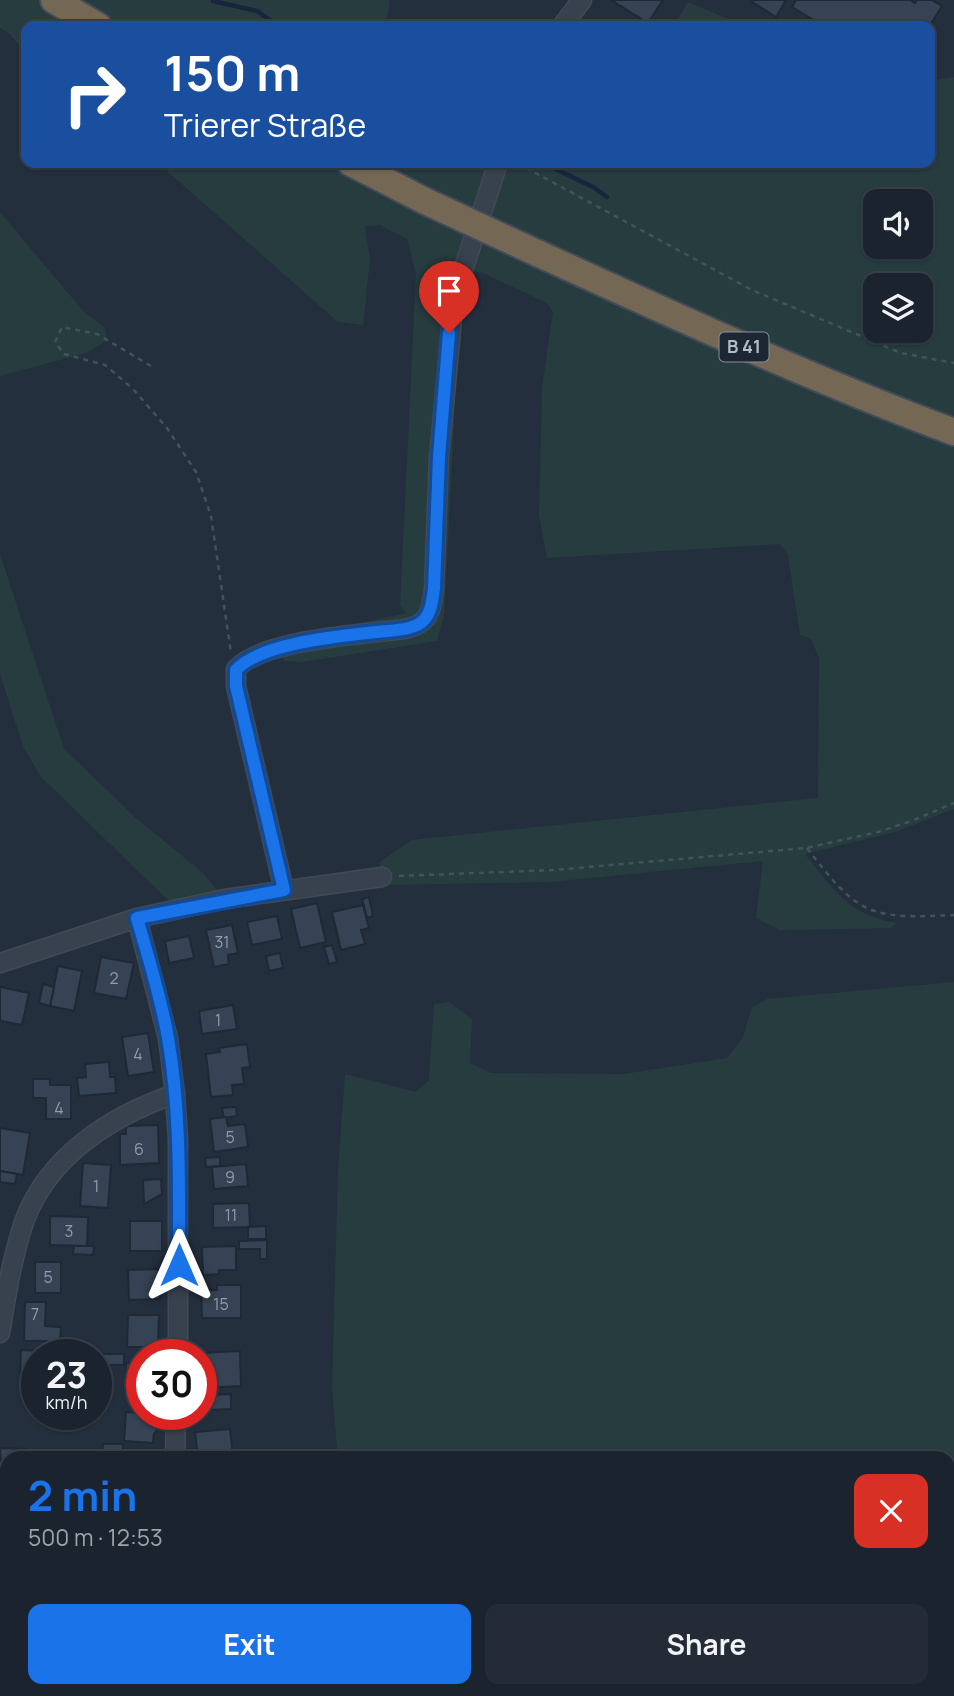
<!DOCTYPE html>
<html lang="en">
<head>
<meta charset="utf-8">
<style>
	:root { --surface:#1b232e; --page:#242b36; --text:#f1f3f6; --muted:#a0a4aa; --line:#39404a; --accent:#1a73e8 }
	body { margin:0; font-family:Manrope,sans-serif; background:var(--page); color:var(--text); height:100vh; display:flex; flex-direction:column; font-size:26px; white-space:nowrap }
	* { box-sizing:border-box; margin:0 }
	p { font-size:23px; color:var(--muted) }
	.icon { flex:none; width:38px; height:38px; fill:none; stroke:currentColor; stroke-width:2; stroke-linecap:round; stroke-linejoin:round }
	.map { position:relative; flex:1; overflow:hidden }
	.side { position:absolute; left:0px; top:1451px; width:956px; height:247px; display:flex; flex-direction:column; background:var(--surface); border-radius:21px 21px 0 0; box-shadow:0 2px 5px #0004,0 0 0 2px var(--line) }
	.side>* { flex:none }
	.top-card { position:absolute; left:21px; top:21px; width:914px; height:147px; border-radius:14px; box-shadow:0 2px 5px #0004,0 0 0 2px var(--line); background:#1a4fa0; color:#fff; overflow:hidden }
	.buttons { position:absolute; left:863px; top:189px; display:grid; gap:14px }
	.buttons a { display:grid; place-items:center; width:70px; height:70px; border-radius:14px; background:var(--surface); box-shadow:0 2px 5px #0004,0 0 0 2px var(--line); font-size:35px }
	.speed { position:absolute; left:21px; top:1339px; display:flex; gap:14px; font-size:35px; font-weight:700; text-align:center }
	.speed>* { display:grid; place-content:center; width:91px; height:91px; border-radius:50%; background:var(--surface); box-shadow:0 2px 5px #0004,0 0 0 2px var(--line); line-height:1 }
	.speed small { font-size:18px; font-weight:400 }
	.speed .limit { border:10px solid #d22; background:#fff; color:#111 }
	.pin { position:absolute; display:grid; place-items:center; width:60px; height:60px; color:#fff; margin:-72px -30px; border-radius:50% 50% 50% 0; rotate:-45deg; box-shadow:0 0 7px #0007 }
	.pin .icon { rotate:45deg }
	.me { position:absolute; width:77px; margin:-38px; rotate:0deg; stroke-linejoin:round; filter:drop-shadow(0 0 5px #0008) }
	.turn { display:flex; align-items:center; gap:24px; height:147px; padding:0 28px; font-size:32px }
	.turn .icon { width:91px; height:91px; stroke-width:2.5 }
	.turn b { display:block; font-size:49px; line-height:60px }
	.round { display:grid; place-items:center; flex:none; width:74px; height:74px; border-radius:14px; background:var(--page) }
	.head { display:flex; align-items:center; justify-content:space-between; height:119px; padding:0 28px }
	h1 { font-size:42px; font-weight:700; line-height:52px; color:var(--accent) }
	.cta { display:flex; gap:14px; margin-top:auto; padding:14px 28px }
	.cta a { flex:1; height:80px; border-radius:14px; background:var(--accent); color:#fff; font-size:28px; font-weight:700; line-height:80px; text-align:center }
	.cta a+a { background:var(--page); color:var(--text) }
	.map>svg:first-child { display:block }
	.green { fill:#263c3f; fill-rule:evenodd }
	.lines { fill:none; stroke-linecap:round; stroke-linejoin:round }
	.stream { stroke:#17263c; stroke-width:4.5 }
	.building { fill:#364354; stroke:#1f2835; stroke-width:2 }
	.minor-casing { stroke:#414a57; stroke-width:21 }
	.highway-casing { stroke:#434c59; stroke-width:30 }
	.path { stroke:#3f5557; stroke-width:2.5; stroke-dasharray:5 5; stroke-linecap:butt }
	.minor { stroke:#38414e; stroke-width:18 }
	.highway { stroke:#746855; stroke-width:26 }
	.highway-bridge-casing { stroke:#434c59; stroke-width:30; stroke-linecap:butt }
	.highway-bridge { stroke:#746855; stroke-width:26 }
	.route-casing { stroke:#114b97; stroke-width:18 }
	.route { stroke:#1a73e8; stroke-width:12 }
	.labels { text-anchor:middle; stroke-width:7; stroke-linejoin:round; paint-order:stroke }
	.number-label { font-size:16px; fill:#929caa }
	.shield { fill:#1d2633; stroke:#878f9c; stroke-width:2 }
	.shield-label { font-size:18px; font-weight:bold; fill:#b4bcc9 }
</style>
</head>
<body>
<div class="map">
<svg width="954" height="1696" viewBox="0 0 954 1696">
	<rect width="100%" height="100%" fill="#242f3e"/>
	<g class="green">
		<polygon points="0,0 388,0 390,2 385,26 26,26 26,53 10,34 0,28"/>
		<polygon points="688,2 745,26 674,26"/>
		<path d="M954,77V809L895,832L805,854C834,890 848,915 897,923L891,928L780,930L756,918L763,861L550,882L380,885V862L412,840L818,798L819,658L811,639L800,635L788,555L780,544L547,558L539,515L542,387L553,312L547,303L483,273L471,271L458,341L444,616L437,641L302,662L284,661L278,641L407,613L400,606L416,274L407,239L380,225L365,226L370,260L363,325L338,322L158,163H929V81ZM875,201H920V247H875ZM875,285H920V331H875Z"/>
		<polygon points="0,212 84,312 104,327 108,340 86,353 0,376"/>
		<polygon points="0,554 64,749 136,818 203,873 220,894 172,904 41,777 23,746 0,674"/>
		<polygon points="954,982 954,1696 472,1696 474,1690 948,1690 948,1458 338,1458 332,1389 338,1170 345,1074 416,1092 429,1080 434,1004 449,1002 472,1019 470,1063 491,1073 623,1074 727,1058 743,1037 752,1007 767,999"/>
	</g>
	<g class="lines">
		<g class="stream">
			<polyline points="213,1 257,11 278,26"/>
			<polyline points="543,163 593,187 607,197"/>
		</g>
	</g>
	<g class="building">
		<polygon points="611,0 663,0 648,23"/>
		<polygon points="754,0 786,0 776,17 752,2"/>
		<polygon points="796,0 910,0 915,3 917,0 932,0 942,6 929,27 919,25 812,26 815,21 792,7"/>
		<polygon points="369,897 373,916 367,918 362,899"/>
		<polygon points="317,903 326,942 300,948 291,909"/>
		<polygon points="363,905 369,928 361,930 365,944 341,950 332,912"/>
		<polygon points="277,916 282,939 252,945 247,922"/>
		<polygon points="232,925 238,953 228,955 229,964 214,967 206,930"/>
		<polygon points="189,936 194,958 169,963 165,941"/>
		<polygon points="332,945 337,962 329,964 324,947"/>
		<polygon points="280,953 283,968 269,971 266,956"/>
		<polygon points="101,957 134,963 126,999 94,993"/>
		<polygon points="58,966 82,971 74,1011 50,1006"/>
		<polygon points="43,984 54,987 50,1006 39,1003"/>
		<polygon points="0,987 29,993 22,1025 0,1021"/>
		<polygon points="233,1005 237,1029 202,1034 199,1011"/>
		<polygon points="148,1033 154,1072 128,1076 122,1037"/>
		<polygon points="247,1044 250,1067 242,1068 244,1084 232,1085 233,1095 211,1097 206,1054 220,1052 219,1048"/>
		<polygon points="109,1062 110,1077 115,1077 116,1093 79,1096 77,1078 86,1077 85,1064"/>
		<polygon points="33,1079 50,1079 50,1085 71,1085 71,1119 46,1119 46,1098 33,1098"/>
		<polygon points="236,1107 237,1116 224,1118 222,1108"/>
		<polygon points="226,1117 228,1126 245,1124 248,1147 214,1152 210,1119"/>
		<polygon points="158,1125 159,1163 120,1165 120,1134 126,1134 126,1126"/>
		<polygon points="0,1128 30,1133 23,1175 0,1171"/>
		<polygon points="220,1157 220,1166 206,1167 205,1158"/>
		<polygon points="83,1163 111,1165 108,1208 80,1206"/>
		<polygon points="246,1164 248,1186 214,1189 212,1167"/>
		<polygon points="0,1171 17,1174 15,1184 0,1182"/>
		<polygon points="161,1179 162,1194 144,1204 143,1180"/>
		<polygon points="249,1203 250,1227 213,1228 213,1204"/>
		<polygon points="50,1216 88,1217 87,1246 50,1245"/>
		<rect x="130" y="1221" width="32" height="30"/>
		<polygon points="266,1226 266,1239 248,1239 248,1227"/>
		<polygon points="267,1240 267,1259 260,1259 260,1249 239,1249 239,1241"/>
		<polygon points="74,1246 94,1246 93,1255 73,1254"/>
		<polygon points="236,1246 236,1270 219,1270 219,1274 203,1275 202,1247"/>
		<rect x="35" y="1262" width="26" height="31"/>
		<polygon points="159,1269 160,1299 129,1300 128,1270"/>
		<polygon points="217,1285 241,1285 241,1318 202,1318 201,1290 217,1290"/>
		<polygon points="25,1302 46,1302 45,1326 61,1327 60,1341 24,1341"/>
		<polygon points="128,1315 159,1315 158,1347 127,1347"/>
		<polygon points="21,1350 47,1351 47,1354 37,1354 37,1377 20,1377"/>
		<polygon points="240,1351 241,1386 201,1388 200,1353"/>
		<rect x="101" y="1354" width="23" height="11"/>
		<polygon points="126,1363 142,1363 142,1393 125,1393"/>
		<polygon points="231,1394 231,1409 209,1410 209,1395"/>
		<polygon points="126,1412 155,1414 154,1425 158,1429 154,1434 153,1443 124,1441"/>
		<polygon points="230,1429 233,1455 198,1458 195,1432"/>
		<polygon points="103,1444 123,1444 123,1458 102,1458"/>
		<polygon points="0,1448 26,1449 25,1458 7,1458 7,1474 2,1474 2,1483"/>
		<polygon points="0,1564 7,1564 7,1601 0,1602"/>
		<polygon points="5,1674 9,1696 0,1696 0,1675"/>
		<polygon points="219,1690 234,1690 234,1696 208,1696 208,1692"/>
		<polygon points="375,1690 400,1691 399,1696 375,1696"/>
	</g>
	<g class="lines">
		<g class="minor-casing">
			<g id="minor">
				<polyline points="562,26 582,0"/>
				<path d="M284,890L236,686V669C260,643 342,636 377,632C392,630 414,631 424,620C432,611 432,600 434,589L439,457L454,298L498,163"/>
				<polyline points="137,918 168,1038 175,1094 178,1138 178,1354"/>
				<polyline points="0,963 137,918 225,899 382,877"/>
				<path d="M0,1333C6,1296 12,1258 24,1222C48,1156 111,1116 175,1094"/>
				<polyline points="175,1458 176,1414"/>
				<polyline points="125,1696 145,1690"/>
			</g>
		</g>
		<g class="highway-casing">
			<g id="highway">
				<polyline points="54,0 98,26"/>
				<polyline points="351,163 425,201"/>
				<path d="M537,253C675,316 812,379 954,432"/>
			</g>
		</g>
		<g class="path">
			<polyline points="517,163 752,290 901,353 954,363"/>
			<polyline points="151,366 97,334 62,327 55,342 64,354 105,365 133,389 167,428 196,472 211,516 231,653"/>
			<path d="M807,848C859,916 869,919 954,915"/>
			<polyline points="399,876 554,870 806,848 878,832 914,820 954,803"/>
		</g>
		<use href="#minor" class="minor"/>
		<use href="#highway" class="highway"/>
		<g class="highway-bridge-casing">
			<polyline id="highway-bridge" points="425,201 537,253"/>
		</g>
		<use href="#highway-bridge" class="highway-bridge"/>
	</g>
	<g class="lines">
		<g class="route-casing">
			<path id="route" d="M179,1265C179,1189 181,1113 168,1038C161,997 148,957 137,918L284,890L236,686V670C261,643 341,636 377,632C391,630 414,631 424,620C432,611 432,600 434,589L439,457L449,333"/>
		</g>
		<use href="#route" class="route"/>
	</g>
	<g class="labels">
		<g class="number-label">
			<text x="222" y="948">31</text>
			<text x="114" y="984">2</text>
			<text x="218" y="1026">1</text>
			<text x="138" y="1060">4</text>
			<text x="59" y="1114">4</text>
			<text x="230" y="1143">5</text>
			<text x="139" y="1155">6</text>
			<text x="230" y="1183">9</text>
			<text x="96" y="1192">1</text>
			<text x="231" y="1221">11</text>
			<text x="69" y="1237">3</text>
			<text x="48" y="1283">5</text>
			<text x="221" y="1310">15</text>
			<text x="35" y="1320">7</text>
		</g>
		<rect class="shield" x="719.5" y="332.5" width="49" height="29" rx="5"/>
		<g class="shield-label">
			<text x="744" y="353">B 41</text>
		</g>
	</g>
</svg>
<div class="buttons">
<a><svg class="icon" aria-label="sound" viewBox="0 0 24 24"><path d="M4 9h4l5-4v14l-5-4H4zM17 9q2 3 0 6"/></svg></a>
<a><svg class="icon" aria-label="layers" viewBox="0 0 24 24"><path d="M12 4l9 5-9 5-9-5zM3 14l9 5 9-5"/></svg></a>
</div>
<div class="speed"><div>23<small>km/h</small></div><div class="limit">30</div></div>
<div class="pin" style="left:449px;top:333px;background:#d93025"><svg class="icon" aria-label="arrive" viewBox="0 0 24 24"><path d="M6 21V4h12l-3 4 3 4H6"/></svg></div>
<svg class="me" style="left:179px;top:1265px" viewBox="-20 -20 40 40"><path d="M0-17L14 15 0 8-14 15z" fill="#1a73e8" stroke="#fff" stroke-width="4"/></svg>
<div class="top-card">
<div class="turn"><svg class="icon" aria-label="right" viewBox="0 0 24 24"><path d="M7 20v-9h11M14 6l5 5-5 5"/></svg><div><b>150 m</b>Trierer Straße</div></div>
</div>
<section class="side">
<div class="head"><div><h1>2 min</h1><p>500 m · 12:53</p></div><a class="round" style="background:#d93025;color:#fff"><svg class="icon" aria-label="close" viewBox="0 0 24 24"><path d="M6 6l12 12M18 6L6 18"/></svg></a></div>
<div class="cta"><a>Exit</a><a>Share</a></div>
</section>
</div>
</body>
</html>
